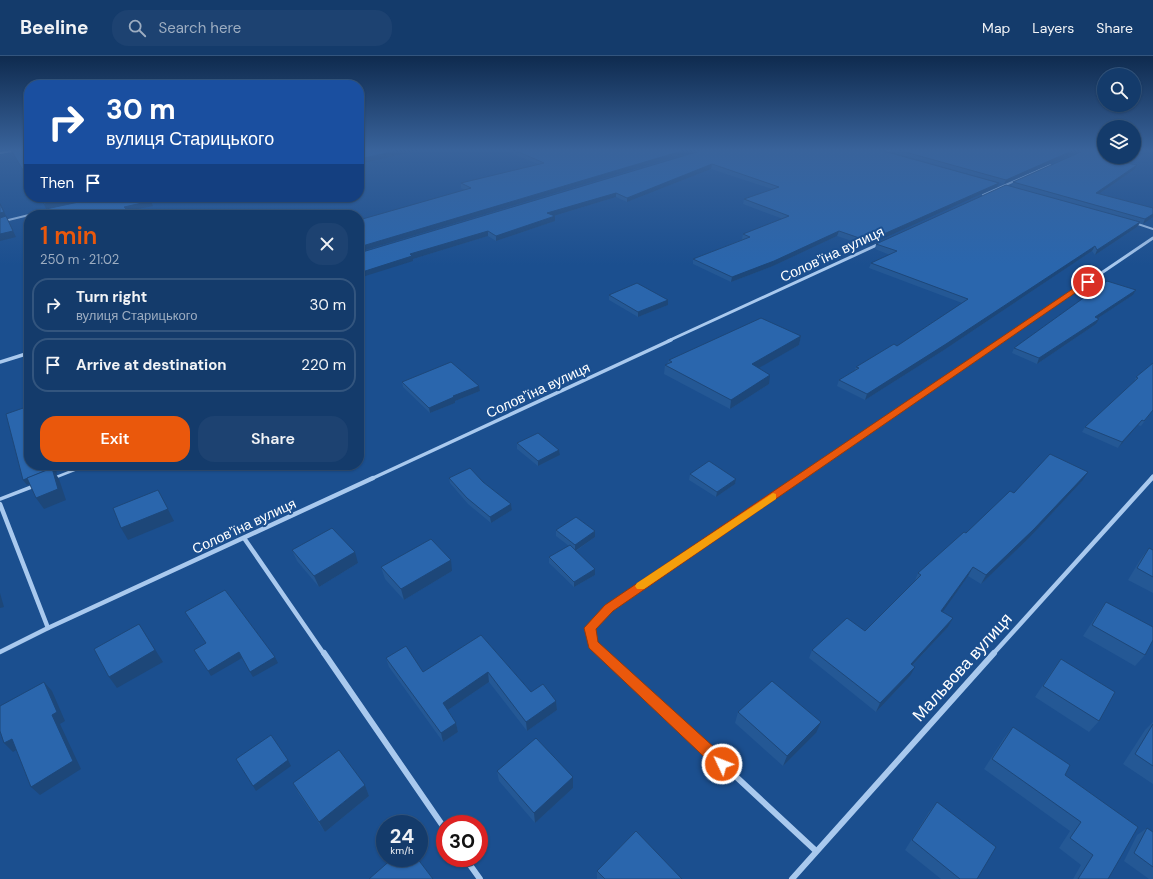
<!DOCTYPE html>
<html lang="en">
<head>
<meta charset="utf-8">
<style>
	:root { --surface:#143b6b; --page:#1d4271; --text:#f1f3f6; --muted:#9dadc1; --line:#33557e; --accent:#ea580c }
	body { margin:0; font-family:"DM Sans",sans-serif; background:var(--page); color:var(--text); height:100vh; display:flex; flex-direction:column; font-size:15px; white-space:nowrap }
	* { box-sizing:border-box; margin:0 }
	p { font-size:13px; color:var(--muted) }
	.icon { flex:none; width:22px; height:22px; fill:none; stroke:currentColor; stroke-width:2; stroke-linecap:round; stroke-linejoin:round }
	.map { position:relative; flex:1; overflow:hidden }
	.sheet { position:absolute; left:24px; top:154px; width:340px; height:260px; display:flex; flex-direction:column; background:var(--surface); border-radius:16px; box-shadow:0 1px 3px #0004,0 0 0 1px var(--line) }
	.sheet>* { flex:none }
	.guide { position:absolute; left:24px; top:24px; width:340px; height:122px; border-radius:16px; box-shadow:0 1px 3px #0004,0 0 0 1px var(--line); background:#1a4fa0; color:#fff; overflow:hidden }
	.buttons { position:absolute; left:1097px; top:12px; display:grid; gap:8px }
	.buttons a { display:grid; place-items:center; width:44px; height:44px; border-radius:50%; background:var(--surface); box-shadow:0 1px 3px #0004,0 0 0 1px var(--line); font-size:20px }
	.speed { position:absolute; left:376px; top:759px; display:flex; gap:8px; font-size:20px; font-weight:700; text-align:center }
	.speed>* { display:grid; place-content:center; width:52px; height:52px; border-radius:50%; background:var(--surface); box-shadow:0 1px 3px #0004,0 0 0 1px var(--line); line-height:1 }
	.speed small { font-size:10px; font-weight:400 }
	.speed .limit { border:6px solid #d22; background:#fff; color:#111 }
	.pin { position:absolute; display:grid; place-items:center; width:34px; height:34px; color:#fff; margin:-17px; border:2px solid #fff; border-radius:50%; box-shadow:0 1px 4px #0007 }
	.me { position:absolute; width:44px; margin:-22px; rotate:313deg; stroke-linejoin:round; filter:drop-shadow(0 0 3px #0008) }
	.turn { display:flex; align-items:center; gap:14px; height:84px; padding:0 16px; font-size:18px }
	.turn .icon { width:52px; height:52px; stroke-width:2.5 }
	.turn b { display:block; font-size:28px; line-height:34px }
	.then { display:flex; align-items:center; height:38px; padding:0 16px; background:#0003; gap:8px; font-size:15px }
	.round { display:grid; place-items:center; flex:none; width:42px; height:42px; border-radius:16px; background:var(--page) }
	.overview { display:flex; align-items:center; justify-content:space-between; height:68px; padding:0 16px }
	h1 { font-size:24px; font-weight:600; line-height:30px; color:var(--accent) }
	.button { display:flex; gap:8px; margin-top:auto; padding:8px 16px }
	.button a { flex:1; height:46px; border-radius:16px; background:var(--accent); color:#fff; font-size:16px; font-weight:600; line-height:46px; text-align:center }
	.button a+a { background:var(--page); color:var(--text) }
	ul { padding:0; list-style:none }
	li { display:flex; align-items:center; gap:12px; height:54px; margin:0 8px 6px; padding:0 8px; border:2px solid var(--line); border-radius:16px }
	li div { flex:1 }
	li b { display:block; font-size:15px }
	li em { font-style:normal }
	header { display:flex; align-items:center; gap:24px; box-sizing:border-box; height:56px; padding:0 20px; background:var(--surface); border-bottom:1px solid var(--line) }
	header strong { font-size:19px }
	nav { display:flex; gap:22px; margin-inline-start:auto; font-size:14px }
	.search { width:280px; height:36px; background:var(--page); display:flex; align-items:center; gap:10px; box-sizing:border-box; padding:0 14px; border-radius:16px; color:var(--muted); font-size:15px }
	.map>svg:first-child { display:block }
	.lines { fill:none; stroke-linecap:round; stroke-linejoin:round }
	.lane-far2 { stroke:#a9c9ee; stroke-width:1.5 }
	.lane-far1 { stroke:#a9c9ee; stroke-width:2.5 }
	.lane { stroke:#a9c9ee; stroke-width:3.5 }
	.street-far4 { stroke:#a9c9ee; stroke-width:2 }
	.street-far3 { stroke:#a9c9ee; stroke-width:3 }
	.street-far2 { stroke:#a9c9ee; stroke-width:3.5 }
	.street-far1 { stroke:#a9c9ee; stroke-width:4.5 }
	.street { stroke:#a9c9ee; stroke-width:6 }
	.wall { fill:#245895 }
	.shaded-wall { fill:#1d4779 }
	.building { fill:#2a66ad; stroke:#1d4779 }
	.route { fill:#ea580c; stroke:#983908 }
	.slow { fill:#f59e0b }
	.labels { text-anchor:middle; stroke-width:4; stroke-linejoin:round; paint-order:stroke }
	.street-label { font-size:14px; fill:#fff; stroke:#1b4f8f }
	.near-street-label { font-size:17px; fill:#fff; stroke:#1b4f8f }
</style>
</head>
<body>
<header>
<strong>Beeline</strong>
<div class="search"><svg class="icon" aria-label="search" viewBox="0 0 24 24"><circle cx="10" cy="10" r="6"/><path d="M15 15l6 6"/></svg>Search here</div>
<nav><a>Map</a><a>Layers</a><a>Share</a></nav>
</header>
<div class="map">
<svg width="1153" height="823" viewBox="0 0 1153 823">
	<rect width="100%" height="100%" fill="#1b4f8f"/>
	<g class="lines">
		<polyline class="lane-far2" points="884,96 891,94"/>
		<polyline class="lane-far1" points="54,422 87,409"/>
		<polyline class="lane" points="0,443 34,430"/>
		<g class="street-far4">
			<polyline points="0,97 17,94"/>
			<polyline points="983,139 1050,109"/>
			<polyline points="30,159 51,155"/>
			<polyline points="0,166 29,159"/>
			<polyline points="1135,167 1153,173"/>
		</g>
		<g class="street-far3">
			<polyline points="668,285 879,188"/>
			<polyline points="1001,285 1153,182"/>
		</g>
		<g class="street-far2">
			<polyline points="0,306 29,297"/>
			<polyline points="371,423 671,284"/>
			<polyline points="799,423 1003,284"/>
			<polyline points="1151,423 1153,420"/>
		</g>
		<g class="street-far1">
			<polyline points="0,448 48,572"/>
			<polyline points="244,482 324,598"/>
			<polyline points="0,596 48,572 373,422"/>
			<polyline points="604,598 593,588 590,572 609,552 801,422"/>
			<polyline points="993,598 1152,422"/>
		</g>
		<g class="street">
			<polyline points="324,597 445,773"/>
			<polyline points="603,597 816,795"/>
			<polyline points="465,802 480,823"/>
			<polyline points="792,823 994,597"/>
		</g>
	</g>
	<g class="wall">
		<polygon points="504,94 699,94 359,196 359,164 465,134 461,132 461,127 538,108"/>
		<polygon points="703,94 999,127 997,131 867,190 837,180 773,210 731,226 693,208 693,203 743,183 742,183 743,178 783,163 743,148 744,143 772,133 711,113 627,146 616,141 554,160 555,165 496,185 488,180 413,203 413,205 359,197"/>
		<polygon points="892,94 1082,94 1004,128 891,96"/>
		<polygon points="1130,107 1137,109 1135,113 1099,138 1153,152 1143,168 1140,167 1137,171 1095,199 1092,195 944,294 865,344 837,330 839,324 855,314 856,311 897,290 962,247 869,212 871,207 890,199 875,193 876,188 1012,130 1013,126"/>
		<polygon points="1136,234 1133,239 1098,262 1096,268 1037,308 1012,297 1014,292"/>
		<polygon points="609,239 668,244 668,249 638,261 609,244"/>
		<polygon points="801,280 799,289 758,312 769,328 730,353 664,318 665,309 668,307 669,304"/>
		<polygon points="1153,307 1153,354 1141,370 1138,369 1118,392 1082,376 1085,371 1134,326 1136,321"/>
		<polygon points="402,326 479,330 480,335 455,345 455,347 430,357 403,331"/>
		<polygon points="517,387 559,394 560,399 538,410 517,393"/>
		<polygon points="690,418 736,423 735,428 716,441 689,424"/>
		<polygon points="449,422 483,426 511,448 512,454 491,467 468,448 450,427"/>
		<polygon points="1082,425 1029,482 981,528 968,520 942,556 953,562 948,571 913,609 910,620 876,656 809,602 812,594 865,575 914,527 918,517 1014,437"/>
		<polygon points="556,474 595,475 595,481 576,495 595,513 595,519 574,531 549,507 549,501 569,490 556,480"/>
		<polygon points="1149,492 1153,494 1153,537 1128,524 1140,504"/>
		<polygon points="292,494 358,507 319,531 297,505"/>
		<polygon points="381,511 452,515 404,544 385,523"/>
		<polygon points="1106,546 1145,599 1135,610 1083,580 1098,557"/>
		<polygon points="481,579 531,636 556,645 557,654 527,675 489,626 448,654 456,667 458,676 443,686 389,611 386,602 423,616"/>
		<polygon points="1061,603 1099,665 1089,676 1035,641 1052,615"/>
		<polygon points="738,656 816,677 783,710 735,667"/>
		<polygon points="1153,666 1153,728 1123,708 1145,674"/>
		<polygon points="1013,671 1065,719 1108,823 1073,823 1081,809 1059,792 1070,775 984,713 1004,682"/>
		<polygon points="497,715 573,732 535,767 499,725"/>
		<polygon points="293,727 365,729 369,740 325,776 299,738"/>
		<polygon points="937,746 977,823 941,823 905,794 929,756"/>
		<polygon points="1147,772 1153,776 1153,823 1149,823 1124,805 1137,779"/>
		<polygon points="597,815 682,823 597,823"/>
	</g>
	<g class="shaded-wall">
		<polygon points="401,94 420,94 359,108 359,103"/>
		<polygon points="685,94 699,94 359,196 359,191"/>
		<polygon points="1074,94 1082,94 1004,128 1006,124"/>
		<polygon points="1146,94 1150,94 1124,111 1126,107"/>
		<polygon points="712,108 711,113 627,146 627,142"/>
		<polygon points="1137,109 1135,113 1093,142 1096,137"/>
		<polygon points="999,127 997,131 867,190 868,185"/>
		<polygon points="616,137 616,141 547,162 547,157"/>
		<polygon points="78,141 102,141 46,153 44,148"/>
		<polygon points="150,141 175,141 151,146 153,150 128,155 129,159 109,159 124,151"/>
		<polygon points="0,147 7,162 16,181 0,185"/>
		<polygon points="1153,158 1153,161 1143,168 1145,163"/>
		<polygon points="555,160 555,165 496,185 496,180"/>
		<polygon points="1140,166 1137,171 1095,199 1097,194"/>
		<polygon points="488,175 488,180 413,203 413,205 359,222 359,217 410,198"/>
		<polygon points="839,175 837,180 773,210 731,226 732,221"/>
		<polygon points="1095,190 1092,195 944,294 865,344 867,338"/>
		<polygon points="1136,234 1133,239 1092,266 1095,261"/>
		<polygon points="668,244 668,249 638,261 638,256"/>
		<polygon points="1099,263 1096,268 1037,308 1039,302"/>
		<polygon points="801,280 799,289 750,317 752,308"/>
		<polygon points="770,319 769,328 730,353 731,344"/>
		<polygon points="479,330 480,335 455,345 455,347 430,357 429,352 453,340"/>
		<polygon points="1142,364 1138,369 1118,392 1122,386"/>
		<polygon points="559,394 560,399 538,410 538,405"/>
		<polygon points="53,409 55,409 57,418 56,418 59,423 66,444 44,453 36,442 54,419 27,429 23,424"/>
		<polygon points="1088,416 1082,425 1029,482 981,528 986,519"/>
		<polygon points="736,423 735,428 716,441 717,436"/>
		<polygon points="158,434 174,465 128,484 121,472"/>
		<polygon points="511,448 512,454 491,467 490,461"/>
		<polygon points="595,475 595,481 575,495 575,489"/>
		<polygon points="355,496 358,507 319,531 314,520"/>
		<polygon points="451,504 452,515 404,544 401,533"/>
		<polygon points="973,511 968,520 937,564 941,555"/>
		<polygon points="595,513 595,519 574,531 574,526"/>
		<polygon points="0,537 4,551 0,552"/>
		<polygon points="953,562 948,571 906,616 911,608"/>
		<polygon points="139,568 163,606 117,632 109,621"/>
		<polygon points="239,596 242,602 211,620 208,615"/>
		<polygon points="275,601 278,607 253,621 250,616"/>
		<polygon points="915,611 910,620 876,656 880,647"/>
		<polygon points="488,616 489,626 445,656 443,647"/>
		<polygon points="44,626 52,635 65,665 60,668 81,713 40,739 31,731 52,659"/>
		<polygon points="556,645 557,654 527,675 526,666"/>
		<polygon points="821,666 816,677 783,710 787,700"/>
		<polygon points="456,667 458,676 443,686 441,677"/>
		<polygon points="12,683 21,691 13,696 4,687"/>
		<polygon points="288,704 291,710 256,735 253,730"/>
		<polygon points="573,721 573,732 535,767 534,757"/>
		<polygon points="365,729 369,740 325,776 319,766"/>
	</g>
	<g class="building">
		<polygon points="11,94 29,94 29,124"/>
		<polygon points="359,94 401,94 359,103"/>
		<polygon points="514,94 685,94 359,191 359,164 471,132 461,127 544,107"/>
		<polygon points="703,94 880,94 999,127 868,185 839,175 774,205 732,221 693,203 750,181 743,178 789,160 744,143 779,131 712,108 627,142 616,137 547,157 555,160 496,180 488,175 410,198 412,200 359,217 359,197"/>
		<polygon points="898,94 1074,94 1006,124"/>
		<polygon points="1085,94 1104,94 1104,101 1134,101 1134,94 1146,94 1126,107 1137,109 1096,137 1153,152 1153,158 1145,163 1013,126"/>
		<polygon points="1006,129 1140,166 1097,194 1095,190 946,288 867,338 839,324 859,312 856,311 894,288 897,290 968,243 871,207 897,195 876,188"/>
		<polygon points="39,141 78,141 44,148"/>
		<polygon points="102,141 150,141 148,142 151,145 124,151 128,155 109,159 50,159 46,153"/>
		<polygon points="0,148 4,156 0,157"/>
		<polygon points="6,160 13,175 0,178 0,162"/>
		<polygon points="1107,225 1136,234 1095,261 1099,263 1039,302 1014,292"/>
		<polygon points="637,227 668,244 638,256 609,239"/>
		<polygon points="761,262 801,280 752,308 770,319 731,344 665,309 672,306 669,304"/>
		<polygon points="451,306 479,330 453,340 454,341 429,352 402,326"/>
		<polygon points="1153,307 1153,354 1144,365 1142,364 1122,386 1085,371 1138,322 1136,321"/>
		<polygon points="29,350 29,409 53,409 54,412 52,413 52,412 23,424 6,358"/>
		<polygon points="538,377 559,394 538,405 517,387"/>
		<polygon points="1050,398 1088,416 1034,473 986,519 973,511 941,555 953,562 911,608 915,611 880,647 812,594 847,562 865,575 921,519 918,517 964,476 966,477 1010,435 1014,437"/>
		<polygon points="709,405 736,423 717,436 690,418"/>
		<polygon points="52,412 58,433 36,442 27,422"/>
		<polygon points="470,412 483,426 511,448 490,461 467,442 449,422"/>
		<polygon points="158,434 168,453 121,472 113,452"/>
		<polygon points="576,461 595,475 575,489 556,474"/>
		<polygon points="332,472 355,496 314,520 292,494"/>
		<polygon points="431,483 451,504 401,533 381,511"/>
		<polygon points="570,489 595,513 574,526 549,501"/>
		<polygon points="1149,492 1153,494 1153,521 1137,512"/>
		<polygon points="225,534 275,601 250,616 239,596 208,615 194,594 206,587 185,556"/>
		<polygon points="1106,546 1153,571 1153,584 1145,599 1092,569"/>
		<polygon points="139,568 155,594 109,621 94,593"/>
		<polygon points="481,579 531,636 543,628 556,645 526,666 488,616 443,647 456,667 441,677 386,602 406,590 423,616"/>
		<polygon points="1061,603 1115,636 1099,665 1043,630"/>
		<polygon points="772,625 821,666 787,700 738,656"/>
		<polygon points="44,626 57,656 52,659 73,705 31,731 12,683 4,687 0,675 0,650"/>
		<polygon points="1153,668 1153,710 1135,698"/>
		<polygon points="1013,671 1070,709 1065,719 1138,771 1108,823 1078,823 1093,799 1070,782 1081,766 992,703"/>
		<polygon points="271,679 288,704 253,730 236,703"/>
		<polygon points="536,682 573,721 534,757 497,715"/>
		<polygon points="339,694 365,729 319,766 293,727"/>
		<polygon points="937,746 996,791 977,823 960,823 912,784"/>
		<polygon points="1147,772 1153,776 1153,811 1134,797"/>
		<polygon points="636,775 682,823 605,823 597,815"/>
		<polygon points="393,802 417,802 433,823 369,823"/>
	</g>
	<linearGradient id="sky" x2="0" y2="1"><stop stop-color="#0f2b4f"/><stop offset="0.45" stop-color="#39639b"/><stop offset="1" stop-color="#39639b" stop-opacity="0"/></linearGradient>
	<rect width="1153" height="209" fill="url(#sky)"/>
	<polygon class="route" points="1086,224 1091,226 613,555 596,573 598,586 727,703 729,708 727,713 722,715 717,713 589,592 584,572 605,549"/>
	<polygon class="slow" points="773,437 776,438 776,443 644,533 637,533 635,530 637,527"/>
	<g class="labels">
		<g class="street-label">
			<text transform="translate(832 198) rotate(-25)" y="5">Соловʼїна вулиця</text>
			<text transform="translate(538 334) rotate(-25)" y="5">Соловʼїна вулиця</text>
			<text transform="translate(244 470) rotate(-25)" y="5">Соловʼїна вулиця</text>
		</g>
		<g class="near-street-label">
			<text transform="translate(962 611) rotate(-48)" y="6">Мальвова вулиця</text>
		</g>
	</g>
</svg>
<div class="buttons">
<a><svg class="icon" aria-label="search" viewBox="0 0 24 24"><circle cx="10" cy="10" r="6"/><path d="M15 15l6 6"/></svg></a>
<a><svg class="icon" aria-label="layers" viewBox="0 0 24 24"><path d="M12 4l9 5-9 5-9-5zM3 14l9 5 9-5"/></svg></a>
</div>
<div class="speed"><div>24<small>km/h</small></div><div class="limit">30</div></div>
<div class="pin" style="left:1088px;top:226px;background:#d93025"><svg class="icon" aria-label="arrive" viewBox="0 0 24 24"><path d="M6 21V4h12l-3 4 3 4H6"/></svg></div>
<svg class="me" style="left:722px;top:708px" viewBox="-20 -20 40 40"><circle r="17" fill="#ea580c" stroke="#fff" stroke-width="3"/><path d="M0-11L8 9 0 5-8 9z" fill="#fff"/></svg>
<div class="guide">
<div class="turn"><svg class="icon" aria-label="right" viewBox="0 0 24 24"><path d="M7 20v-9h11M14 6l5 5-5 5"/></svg><div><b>30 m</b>вулиця Старицького</div></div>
<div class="then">Then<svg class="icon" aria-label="arrive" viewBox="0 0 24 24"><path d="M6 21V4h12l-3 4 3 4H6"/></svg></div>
</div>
<section class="sheet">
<div class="overview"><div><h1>1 min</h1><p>250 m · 21:02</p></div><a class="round"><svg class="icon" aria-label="close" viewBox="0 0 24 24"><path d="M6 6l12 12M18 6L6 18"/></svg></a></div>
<ul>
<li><svg class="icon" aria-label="right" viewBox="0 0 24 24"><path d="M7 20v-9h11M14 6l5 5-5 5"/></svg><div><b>Turn right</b><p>вулиця Старицького</p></div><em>30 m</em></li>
<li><svg class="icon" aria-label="arrive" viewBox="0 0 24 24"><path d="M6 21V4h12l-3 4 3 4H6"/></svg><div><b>Arrive at destination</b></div><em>220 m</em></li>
</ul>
<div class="button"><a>Exit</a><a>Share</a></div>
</section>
</div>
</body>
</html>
